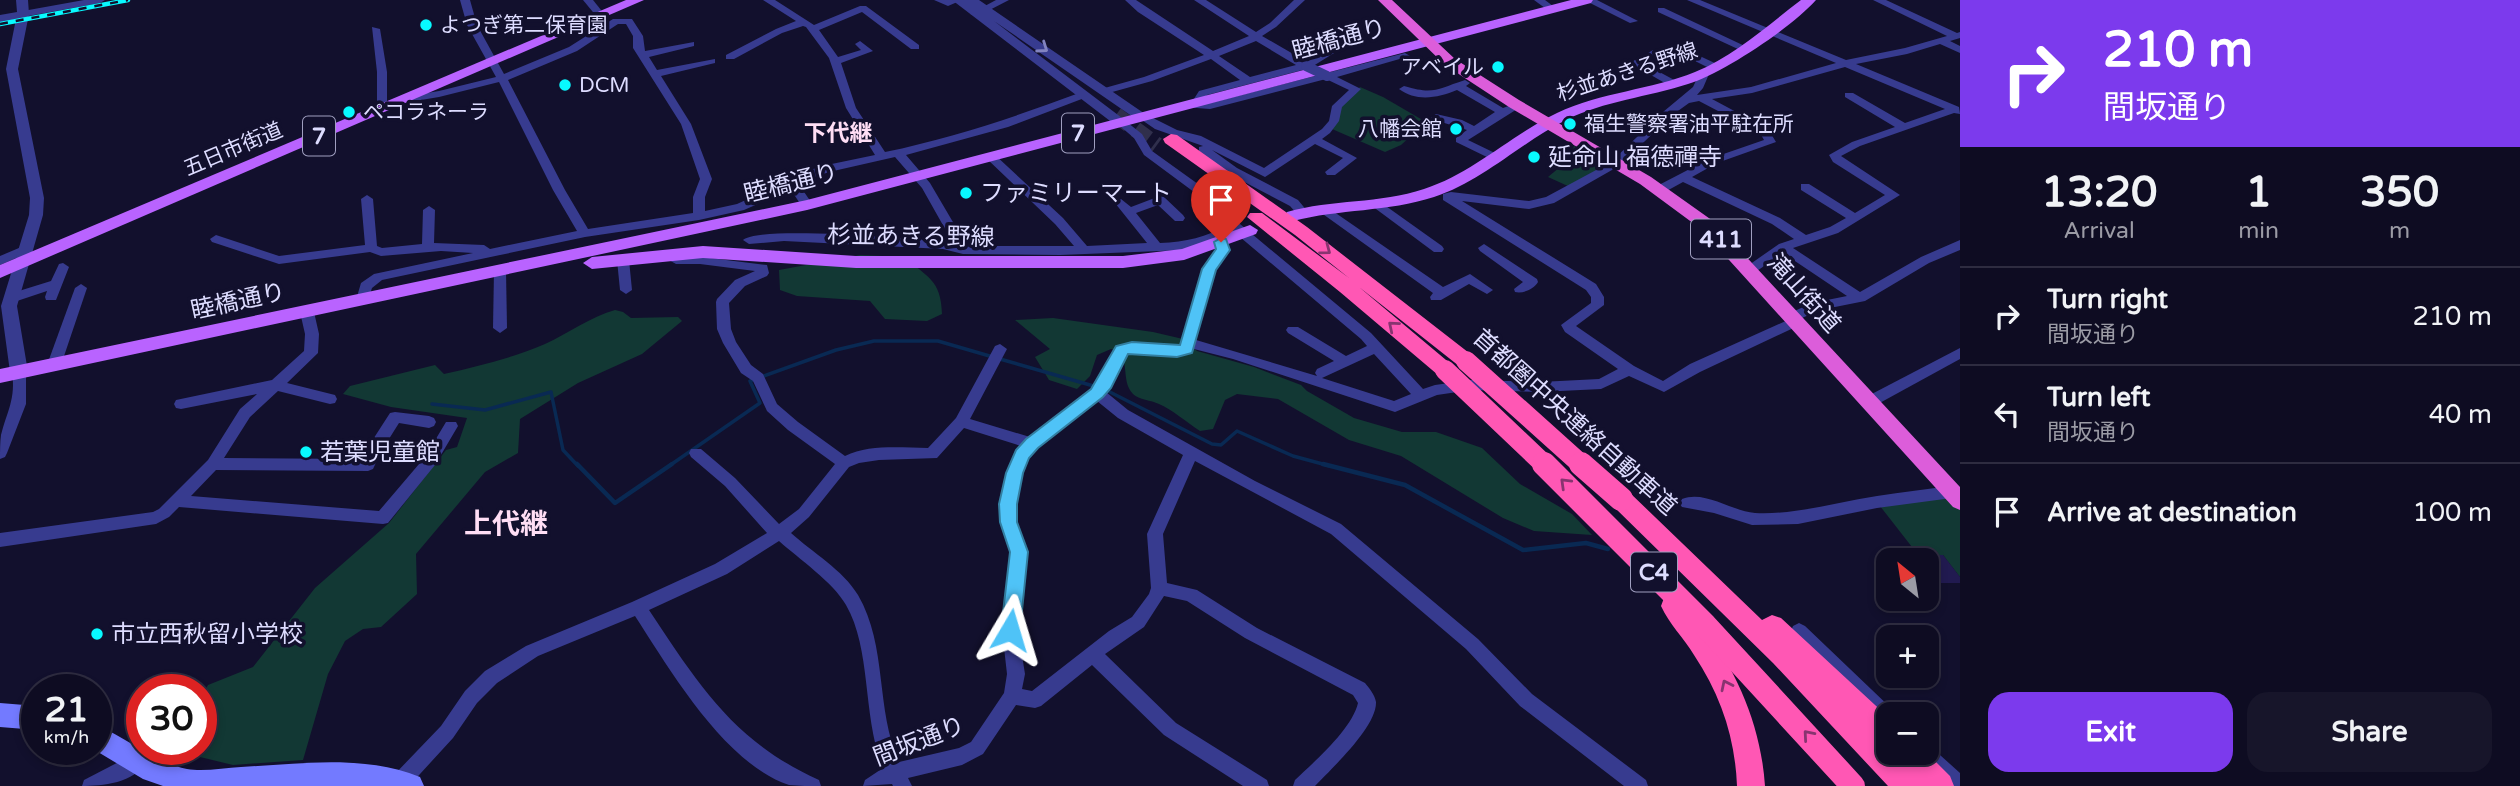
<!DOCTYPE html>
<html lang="en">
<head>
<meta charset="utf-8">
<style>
	:root { --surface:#0e0c22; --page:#17152a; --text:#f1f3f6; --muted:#9b9ba5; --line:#2e2c40; --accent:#7c3aed }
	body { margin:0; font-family:"Varela Round","Noto Sans JP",sans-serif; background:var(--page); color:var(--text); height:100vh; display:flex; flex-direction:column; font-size:26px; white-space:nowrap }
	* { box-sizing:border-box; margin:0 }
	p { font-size:23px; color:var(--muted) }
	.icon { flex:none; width:38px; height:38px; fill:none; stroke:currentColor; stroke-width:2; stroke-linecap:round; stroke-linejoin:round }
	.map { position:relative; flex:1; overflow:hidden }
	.drawer { display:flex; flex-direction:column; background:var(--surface); width:560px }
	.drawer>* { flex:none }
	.top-card { background:#7c3aed; color:#fff; overflow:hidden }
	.needle { width:46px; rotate:330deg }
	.controls { position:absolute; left:1876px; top:548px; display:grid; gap:14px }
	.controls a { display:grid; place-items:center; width:63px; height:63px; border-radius:14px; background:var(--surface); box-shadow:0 4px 10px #0003,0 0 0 2px var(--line); font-size:35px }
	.speed { position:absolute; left:21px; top:674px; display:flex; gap:14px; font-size:35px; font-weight:700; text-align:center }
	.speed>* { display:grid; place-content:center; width:91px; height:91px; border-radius:50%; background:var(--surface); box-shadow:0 4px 10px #0003,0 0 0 2px var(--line); line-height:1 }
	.speed small { font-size:18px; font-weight:400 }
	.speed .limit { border:10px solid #d22; background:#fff; color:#111 }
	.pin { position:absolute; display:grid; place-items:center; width:60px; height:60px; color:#fff; margin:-72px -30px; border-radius:50% 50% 50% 0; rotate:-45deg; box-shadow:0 0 7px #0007 }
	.pin .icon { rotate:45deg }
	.me { position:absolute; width:77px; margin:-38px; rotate:7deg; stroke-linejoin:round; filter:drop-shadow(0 0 5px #0008) }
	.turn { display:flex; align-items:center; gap:24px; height:147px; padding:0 28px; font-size:32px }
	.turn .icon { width:91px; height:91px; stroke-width:2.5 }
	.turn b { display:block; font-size:49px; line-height:60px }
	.eta { display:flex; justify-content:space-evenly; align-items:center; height:119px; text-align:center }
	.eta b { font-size:42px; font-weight:800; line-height:49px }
	.button { display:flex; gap:14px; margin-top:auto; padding:14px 28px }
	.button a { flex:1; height:80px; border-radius:21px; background:var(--accent); color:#fff; font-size:28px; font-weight:800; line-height:80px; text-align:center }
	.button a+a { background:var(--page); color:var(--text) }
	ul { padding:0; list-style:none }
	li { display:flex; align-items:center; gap:21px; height:98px; padding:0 28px; border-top:2px solid var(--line) }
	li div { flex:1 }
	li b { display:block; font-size:26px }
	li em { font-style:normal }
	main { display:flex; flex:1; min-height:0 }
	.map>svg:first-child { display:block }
	.green { fill:#123834 }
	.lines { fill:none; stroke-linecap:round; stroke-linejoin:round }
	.stream-far1 { stroke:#092953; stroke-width:3.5 }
	.stream { stroke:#092953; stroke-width:4.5 }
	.building { fill:#211a50 }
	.motorway-tunnel { stroke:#302f4c; stroke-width:16; stroke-dasharray:16 8; stroke-linecap:butt }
	.minor { fill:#373b8f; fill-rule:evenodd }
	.tertiary { fill:#373b8f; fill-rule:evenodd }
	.secondary { fill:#737aff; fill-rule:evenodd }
	.primary { fill:#b963ff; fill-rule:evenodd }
	.trunk { fill:#dc5dda; fill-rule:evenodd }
	.motorway { fill:#ff57b4; fill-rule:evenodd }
	.rail-casing { stroke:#08f9ff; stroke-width:4.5 }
	.rail { stroke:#12102d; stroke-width:2.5; stroke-dasharray:8; stroke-linecap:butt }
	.minor-bridge { stroke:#373b8f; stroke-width:10 }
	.motorway-bridge-far1 { stroke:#ff57b4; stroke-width:20 }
	.motorway-bridge { stroke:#ff57b4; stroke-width:24 }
	.oneway { stroke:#8283c1 }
	.oneway2 { stroke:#883470 }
	.route { fill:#4fc3f7; stroke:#337fa1; stroke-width:2 }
	.poi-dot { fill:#08f9ff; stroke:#12102d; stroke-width:2.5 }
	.labels { text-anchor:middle; stroke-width:7; stroke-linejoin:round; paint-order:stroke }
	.far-poi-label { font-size:21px; fill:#dddcff; stroke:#12102d; text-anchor:start }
	.far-street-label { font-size:21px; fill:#dddcff; stroke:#12102d }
	.far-quarter-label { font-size:23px; font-weight:bold; fill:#ffdef5; stroke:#12102d }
	.shield { fill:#12102d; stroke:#a09fc0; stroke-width:2 }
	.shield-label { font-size:23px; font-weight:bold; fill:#dddcff }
	.street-label { font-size:24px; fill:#dddcff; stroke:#12102d }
	.poi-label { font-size:24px; fill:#dddcff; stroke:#12102d; text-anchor:start }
	.quarter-label { font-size:28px; font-weight:bold; fill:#ffdef5; stroke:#12102d }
</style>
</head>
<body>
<main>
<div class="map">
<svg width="1960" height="786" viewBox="0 0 1960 786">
	<rect width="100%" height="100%" fill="#12102d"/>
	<g class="green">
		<polygon points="1360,87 1383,97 1426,122 1401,145 1385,152 1332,129 1341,106"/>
		<polygon points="1574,146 1607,166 1570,187 1548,177 1566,162 1558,157"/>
		<path d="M860,255L905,257C927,278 941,279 942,314L927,321L885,319L870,301L797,296L780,290L779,270Z"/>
		<path d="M615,310L623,312L631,318L678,317L682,321L642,354L578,383L520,419L518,453L485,472L416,554L417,594L381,627L363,629L345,641L328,674L303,760L233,765L167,749H201V698L208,685L253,667L315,588L389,523L446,450L457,447L467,418L391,407L343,394L350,386L435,365L444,374C479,366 513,358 545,344C569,333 590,317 615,310Z"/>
		<path d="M1053,318L1153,332L1183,339L1197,351L1254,367L1301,385L1307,391L1354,418L1402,432H1436L1482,448L1520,484L1572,514L1592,535L1534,531L1503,518L1401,456L1349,440L1278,399L1237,394L1225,400L1213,429L1200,431C1186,422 1173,410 1159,404C1151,400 1139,400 1133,394C1119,380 1133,355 1111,349L1097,355L1090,376L1077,389L1049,380L1035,357L1050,349L1015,320Z"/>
		<polygon points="1948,496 1960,510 1960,577 1943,555 1919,556 1880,506"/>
	</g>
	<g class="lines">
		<g class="stream-far1">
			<polyline points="1000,359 1097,387"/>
			<polyline points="1104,389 1212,444 1221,445 1237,431 1293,456 1330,466"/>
			<polyline points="432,404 485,410 551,392 563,450 578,466"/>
			<polyline points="669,466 760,403 750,381 836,350 874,341 938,341 993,357"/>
		</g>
		<g class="stream">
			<polyline points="577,464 615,503 672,464"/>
			<polyline points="1323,464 1405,485 1523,550 1586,543 1608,549"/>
		</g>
	</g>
	<polygon class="building" points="1927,555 1943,555 1960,577 1960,583 1938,583 1927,567"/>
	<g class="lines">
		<polyline class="motorway-tunnel" points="1116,115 1157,145"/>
		<g class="minor">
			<polygon points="84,0 105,0 100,3 23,17 18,14 23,11"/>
			<path d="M460,0H470L477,25L504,74L569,47L613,19H632L643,36L645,51L694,42V46L649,57L657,70L715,59V63L661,76L691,124L712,179L705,197V211L737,204L777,186L786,185L804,172L822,166L875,155L846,108L829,58L806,27L803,26L782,33L734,59H726V55L776,29L796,21L763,0H775L814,25L860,6H866L919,45V49H911L862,12L819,30L838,57L861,50L855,44L860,41L873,51L841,63L856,108L885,152C952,138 1015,117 1079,93H1087V97L1008,127L906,155L930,183L967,246H1074L1055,224L986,158L984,156L990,153L994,154L1063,218L1087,246L1147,243L1115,203L1121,199L1131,207L1160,196L1164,197L1183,215L1185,218L1183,221H1175L1158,205L1136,213L1160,243C1186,242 1206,237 1228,225L1221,212L1144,155L1134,138L1114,121L1119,118L1123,119L1142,134L1152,151L1230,207L1240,224L1371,333L1423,389L1435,385L1471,380L1540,382L1599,379L1618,369L1565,332L1561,325L1591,303V297L1586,290L1443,200V194L1451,192L1529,201L1546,197L1611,162L1663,112L1693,87L1700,72H1708L1709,74L1703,88L1697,95L1751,87L1836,63L1687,0H1700L1846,60L1905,48L1947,36L1873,0H1886L1957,33L1960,32V38L1950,41L1960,46V53L1940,44L1907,54L1856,64L1959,107L1960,114L1954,113L1860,146L1841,156L1900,195L1838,233L1793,248L1860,292L1921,257L1960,240V250L1929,263L1865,301L1820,310L1802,318V324L1700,372L1664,392L1629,376L1601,389L1540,392L1471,390L1437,395L1395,412L1233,359L1194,349L1192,352L1171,356L1127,354L1106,392L1128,410L1255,481L1341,524L1478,639L1532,694L1646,780L1648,786H1624L1520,706L1466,649L1331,534L1195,461L1163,534L1167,583L1197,590L1257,628L1365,683C1369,688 1375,695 1376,702C1377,727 1331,769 1315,786H1293L1295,780C1315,761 1352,729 1358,703L1353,695L1245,638L1187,601L1164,596L1144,627L1105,654L1176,723L1267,780L1269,786H1243L1164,735L1092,665L1041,706L1035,708L1016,705L983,754L962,765L908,778L912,786H893L892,784L863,786L865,780L883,768C862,717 872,650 846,605C833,582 799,559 779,541L727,574L649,610C699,685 733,741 819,780L821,786C811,786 798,786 789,785C725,764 670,670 635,616L538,656L497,683L477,703L453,738L409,786H392L391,782L393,776L441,726L465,691L485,671L526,646L632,602L715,564L767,533L725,486L691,457L689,453L691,449H701L735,478L779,524L799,509L835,464L788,430L767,411L753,381L741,373L723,343L717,329L716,302L717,299L735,280L755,271L700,264H676L660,255L662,252L767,265L769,273L767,276L745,286L729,303L731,329L736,342L751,365L763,374L777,404L798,422L845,456C870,444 901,448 928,448L956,418L995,346L1000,344L1007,349L970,419L1030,437L1092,389L1100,380L1117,347L1138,343L1181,345L1203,269L1217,250L1216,241L1185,250L1060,255L963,254L943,249L784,241L749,244L743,240C759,225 912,239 943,241L953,243L922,188L895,157L829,172L812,178L800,186L813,205L811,208H803L793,193H783L744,210L699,220L585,237L382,280L372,288L367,303L362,305L356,300L361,283L374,274L473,253L441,251L381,256L370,252L279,264L212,242L210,239L216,235L279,256L365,245L361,199L367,195L373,199L377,246L382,248L422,244L423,210L429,206L435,210L434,243L484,245L490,249L577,231L553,190L499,82L439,97L403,103L398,100L403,97L439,91L496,77L467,25ZM618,24H626L633,36V48L681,124L700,179L693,197V213L588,229L565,190L508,80L577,51ZM1845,67L1945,109L1905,123L1853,93H1845V97L1895,127L1852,142L1829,155L1833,162L1885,195L1855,213L1809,184H1801V190L1846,218L1830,227L1806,235L1780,218L1692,177L1717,163L1776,142L1768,129L1712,99L1752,93ZM1699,101L1760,133L1764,140L1709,159L1655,187V193H1663L1683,182L1772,224L1794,239L1779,244L1746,267L1744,270L1746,273H1754L1783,253L1847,296L1812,303L1788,314V320L1690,364L1663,381L1634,366L1576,326L1604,305V297L1596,284L1462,201L1529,209L1554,203L1619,166L1671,116L1689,103ZM1234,232L1361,339L1367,346L1346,356L1298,327H1288L1286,330L1288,333L1334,361L1317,369L1315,373L1317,376L1196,340L1215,270L1229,250L1227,242L1222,238ZM1374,354L1411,394L1394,401L1322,378ZM1097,401L1118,418L1183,455L1147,534L1151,588L1149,594L1132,617L1109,631L1032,691L1022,689L1025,674L1018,630L1027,552L1017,522L1016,504L1021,473L1028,458L1037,447ZM964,428L1021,446L1007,473L1000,504L1001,522L1011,552L1002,630L1007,674L1004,693L971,742L959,748L899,762C875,709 888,647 858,595C843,570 812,552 791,533L809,517L849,467L859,463L879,460L937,458Z"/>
			<polygon points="583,0 593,0 605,15 603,17 597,17"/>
			<polygon points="934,0 962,0 948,6"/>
			<polygon points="996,0 1009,0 978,16 970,14"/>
			<path d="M1125,0H1136L1213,51L1249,36L1194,0H1206L1256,32L1270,23L1294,0H1305L1276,27L1262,36L1307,62L1326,49H1334V53L1310,68L1207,95L1202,102L1210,103L1405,53L1410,56L1337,77L1361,89L1342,107L1339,121L1330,133L1322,139L1357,158L1335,175H1327L1325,172L1343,158L1315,144L1265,177L1212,150L1237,168L1298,200L1308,212L1302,216L1298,215L1290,206L1229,174L1199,151V147L1203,146L1155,129L1136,116L1137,114H1145L1177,130L1201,136L1264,168L1322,129L1329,121L1332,106L1349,90L1326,79L1210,109L1183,107V103L1192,102L1199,91L1240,80L1211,59L1152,81L1105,94L1101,93V89L1144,77L1204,55L1138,12ZM1256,41L1296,65L1250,77L1219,56Z"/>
			<polygon points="1534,0 1545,0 1557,9 1549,11"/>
			<polygon points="1584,0 1597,0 1638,21 1630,23"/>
			<polygon points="1658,8 1664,8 1749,48 1740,50 1658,12"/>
			<polygon points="372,27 380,29 387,72 387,109 382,112 377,109 377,72"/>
			<polygon points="1653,50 1669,60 1652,68 1678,82 1678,86 1670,86 1630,63 1635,60 1645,64 1656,59 1648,53"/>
			<polygon points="1689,51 1719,65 1720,67 1719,69 1711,69 1685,56 1684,54"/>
			<path d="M1465,80L1470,83L1466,86L1503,108L1517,103L1522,106L1468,140L1499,155V159H1491L1456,142V138L1467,130L1438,121L1428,126L1423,123L1436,114L1462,120L1474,126L1495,112L1457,90C1438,98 1416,102 1399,89L1404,86C1434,95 1437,89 1465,80Z"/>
			<polygon points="1376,199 1442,246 1444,249 1442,252 1434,252 1372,206 1370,203"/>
			<polygon points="1324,205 1443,287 1470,274 1493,290 1487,294 1469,284 1441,300 1431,300 1430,297 1433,293 1320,212 1320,206"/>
			<path d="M1484,244L1537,279L1538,282C1534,289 1523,294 1515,292L1514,289L1523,282L1480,251L1478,248Z"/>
			<polygon points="26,245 32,249 30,252 0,265 0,256"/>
			<polygon points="623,256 629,260 632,290 626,294 620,290 617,260"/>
			<polygon points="63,263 69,267 56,300 46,300 45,297 47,291 11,303 6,301 5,298 6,295 51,281 59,264"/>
			<polygon points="500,267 506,271 507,328 500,333 493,328 494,271"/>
			<polygon points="81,284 87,288 61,365 59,369 49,369 47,365 75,288"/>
			<polygon points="307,307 314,312 319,334 318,353 287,383 335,395 337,399 335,403 330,404 278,391 250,417 224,458 363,459 370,444 390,413 395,412 429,416 434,418 436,422 434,426 429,428 399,423 382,450 373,469 368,471 216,470 191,496 379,511 425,457 446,422 456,422 458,426 435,465 388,523 383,524 179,507 169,517 156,524 0,547 0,533 153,512 159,509 208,460 240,409 257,394 181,409 176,408 174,404 176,400 272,380 304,351 305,334 300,312"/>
			<polygon points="1960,348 1960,359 1876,405 1866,405 1864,401 1866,397"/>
			<path d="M19,367L26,372V404L7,453L5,457L0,459C0,451 0,442 1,435C7,411 16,399 12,372Z"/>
			<path d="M1952,486L1960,487V499L1952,498L1877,508L1798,524L1752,525L1714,513L1682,507L1679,503L1682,499C1705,490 1731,511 1755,513C1797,515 1836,502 1877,496C1902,492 1927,489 1952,486Z"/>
			<polygon points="1799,623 1805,626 1894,711 1896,714 1888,714 1888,725 1882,723 1793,636 1791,631 1793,626"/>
			<polygon points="1934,752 1940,755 1960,773 1960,786 1947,786 1928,767 1925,761 1928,755"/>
			<path d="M136,753L142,756L145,762C136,783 101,786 82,786L84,780Z"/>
		</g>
		<g class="tertiary">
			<polygon points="16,0 28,0 29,14 18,69 44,198 43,215 17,306 28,372 25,377 13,377 10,372 1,306 29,215 30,198 6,69 16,19 0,23 0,15 17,12"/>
			<polygon points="952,0 979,0 1148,116 1146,119 1136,119 994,21 1126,121 1124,124 1114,124"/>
		</g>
		<g class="secondary">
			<polygon points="0,703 37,706 37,730 0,727"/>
			<path d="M96,725C128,738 153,762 187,769C203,772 224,768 241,767C300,764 363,754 420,777L424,786H163L143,779L93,749H96Z"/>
		</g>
		<g class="primary">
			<polygon points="626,0 644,0 0,278 0,265"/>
			<polygon points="1571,0 1593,0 1591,3 807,210 0,383 0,369 807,200"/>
			<path d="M1801,0H1816C1791,28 1723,73 1688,84C1648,97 1604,101 1566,120C1520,143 1483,181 1434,197C1388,212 1339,209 1293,221L1285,216L1287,212C1332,199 1380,204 1424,189C1473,173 1511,135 1557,113C1601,92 1651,90 1695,72C1734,56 1768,25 1801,0Z"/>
			<polygon points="1250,225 1258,230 1256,234 1184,260 1123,268 856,268 703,258 592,269 583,263 592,257 703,246 856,256 1123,256 1182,249"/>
		</g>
		<polygon class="trunk" points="1378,0 1392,0 1455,59 1519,100 1651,177 1713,221 1960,487 1960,510 1953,507 1701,229 1640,184 1509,107 1445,65"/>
		<g class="motorway">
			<polygon points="1171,134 1177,135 1307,227 1473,356 1476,361 1473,366 1466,369 1459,366 1359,287 1452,365 1455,370 1452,375 1445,378 1438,375 1340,292 1247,217 1250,213 1262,213 1349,278 1295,235 1165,143 1163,139"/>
			<polygon points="1621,490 1629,492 1762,620 1772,615 1781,618 1888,717 1888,752 1926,752 1950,776 1954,786 1888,786 1773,663 1613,506 1610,499 1613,492"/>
			<path d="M1673,595C1687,600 1694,614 1703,625C1738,674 1761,726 1765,786H1737C1735,737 1721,696 1694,655C1684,638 1669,624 1661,606L1664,598Z"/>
		</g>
		<g class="rail-casing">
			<polyline id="rail" points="0,24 128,0"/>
		</g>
		<use href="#rail" class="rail"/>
		<polyline class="minor-bridge" points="1306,66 1327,76"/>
		<g class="motorway-bridge-far1">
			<polyline points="1466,361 1583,466"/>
			<polyline points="1445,370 1546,466"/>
		</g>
		<g class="motorway-bridge">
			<polyline points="1544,464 1705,625 1853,786"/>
			<polyline points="1581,464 1621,499"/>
		</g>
	</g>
	<defs><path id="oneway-chevron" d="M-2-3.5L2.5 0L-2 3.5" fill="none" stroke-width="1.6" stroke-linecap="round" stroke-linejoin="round" transform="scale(1.75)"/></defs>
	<use class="oneway" href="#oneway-chevron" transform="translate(1043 48) rotate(35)"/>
	<g class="oneway2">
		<use href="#oneway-chevron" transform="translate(1326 250) rotate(37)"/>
		<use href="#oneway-chevron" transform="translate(1393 326) rotate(-140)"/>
		<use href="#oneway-chevron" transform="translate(1565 483) rotate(-136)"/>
		<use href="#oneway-chevron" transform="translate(1726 685) rotate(-116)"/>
		<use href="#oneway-chevron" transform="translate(1808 735) rotate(-131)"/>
	</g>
	<polygon class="route" points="1221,238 1226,239 1230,250 1216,270 1192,353 1177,357 1128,354 1111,388 1103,397 1038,448 1029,458 1023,473 1017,504 1017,522 1028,552 1020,630 1017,636 1010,638 1003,636 1001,630 1010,552 1000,522 999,504 1006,473 1016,450 1026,439 1091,389 1116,346 1132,342 1180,345 1202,269 1216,249 1214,242"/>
	<g class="poi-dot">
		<circle cx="426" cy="25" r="7"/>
		<circle cx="1498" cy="67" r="7"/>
		<circle cx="565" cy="85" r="7"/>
		<circle cx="349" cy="112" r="7"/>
		<circle cx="1570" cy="124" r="7"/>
		<circle cx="1456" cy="129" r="7"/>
		<circle cx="1534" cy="157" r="7"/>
		<circle cx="966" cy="193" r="7"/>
		<circle cx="306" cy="452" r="7"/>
		<circle cx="97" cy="634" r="7"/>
	</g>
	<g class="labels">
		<g class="far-poi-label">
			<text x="440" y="32">よつぎ第二保育園</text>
			<text x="1484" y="74" text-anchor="end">アベイル</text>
			<text x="579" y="92">DCM</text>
			<text x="363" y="119">ペコラネーラ</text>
			<text x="1584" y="131">福生警察署油平駐在所</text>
			<text x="1442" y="136" text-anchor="end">八幡会館</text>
		</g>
		<g class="far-street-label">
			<text transform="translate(1627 72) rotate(-18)" y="7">杉並あきる野線</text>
			<text transform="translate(233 149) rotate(-23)" y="7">五日市街道</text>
		</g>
		<g class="far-quarter-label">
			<text x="838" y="141">下代継</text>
		</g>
		<g class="shield">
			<rect x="1062" y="113.5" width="32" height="39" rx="5"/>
			<rect x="303" y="116.5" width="32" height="39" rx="5"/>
			<rect x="1691" y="219.5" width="60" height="39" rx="5"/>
			<rect x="1631" y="552.5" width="46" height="39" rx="5"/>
		</g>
		<g class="shield-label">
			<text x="1078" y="141">7</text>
			<text x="319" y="144">7</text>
			<text x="1721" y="247">411</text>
			<text x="1654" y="580">C4</text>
		</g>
		<g class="street-label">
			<text transform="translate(1339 39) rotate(-15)" y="8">睦橋通り</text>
			<text transform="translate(791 183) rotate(-14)" y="8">睦橋通り</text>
			<text transform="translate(911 236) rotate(1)" y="8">杉並あきる野線</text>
			<text transform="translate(1804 293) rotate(48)" y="8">滝山街道</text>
			<text transform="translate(238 301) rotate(-12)" y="8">睦橋通り</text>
			<text transform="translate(1575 422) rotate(42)" y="8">首都圏中央連絡自動車道</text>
			<text transform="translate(919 741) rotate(-21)" y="8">間坂通り</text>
		</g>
		<g class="poi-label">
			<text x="1548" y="165">延命山 福德禪寺</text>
			<text x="980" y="201">ファミリーマート</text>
			<text x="320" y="460">若葉児童館</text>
			<text x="111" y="642">市立西秋留小学校</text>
		</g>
		<g class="quarter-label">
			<text x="506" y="533">上代継</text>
		</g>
	</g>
</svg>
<div class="controls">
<a><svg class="needle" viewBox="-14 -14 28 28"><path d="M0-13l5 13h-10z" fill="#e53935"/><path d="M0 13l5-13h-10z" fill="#9b9ba5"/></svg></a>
<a>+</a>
<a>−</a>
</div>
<div class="speed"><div>21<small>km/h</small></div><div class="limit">30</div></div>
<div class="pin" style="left:1221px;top:242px;background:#d93025"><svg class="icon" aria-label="arrive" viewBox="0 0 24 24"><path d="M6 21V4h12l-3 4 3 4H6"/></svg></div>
<svg class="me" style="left:1010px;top:630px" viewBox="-20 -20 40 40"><path d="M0-17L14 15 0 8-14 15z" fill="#4fc3f7" stroke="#fff" stroke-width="4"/></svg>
</div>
<section class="drawer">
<div class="top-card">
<div class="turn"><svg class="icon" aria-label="right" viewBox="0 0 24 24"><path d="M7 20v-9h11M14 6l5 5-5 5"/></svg><div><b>210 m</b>間坂通り</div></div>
</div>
<div class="eta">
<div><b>13:20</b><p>Arrival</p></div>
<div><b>1</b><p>min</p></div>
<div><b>350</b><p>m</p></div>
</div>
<ul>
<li><svg class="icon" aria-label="right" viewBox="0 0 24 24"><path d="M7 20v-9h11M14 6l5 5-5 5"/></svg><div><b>Turn right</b><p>間坂通り</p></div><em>210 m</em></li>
<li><svg class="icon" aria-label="left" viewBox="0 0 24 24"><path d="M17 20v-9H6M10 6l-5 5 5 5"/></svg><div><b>Turn left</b><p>間坂通り</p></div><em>40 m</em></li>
<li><svg class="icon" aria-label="arrive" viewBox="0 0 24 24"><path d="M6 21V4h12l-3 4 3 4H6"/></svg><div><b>Arrive at destination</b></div><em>100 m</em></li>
</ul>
<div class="button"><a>Exit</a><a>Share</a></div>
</section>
</main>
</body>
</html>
